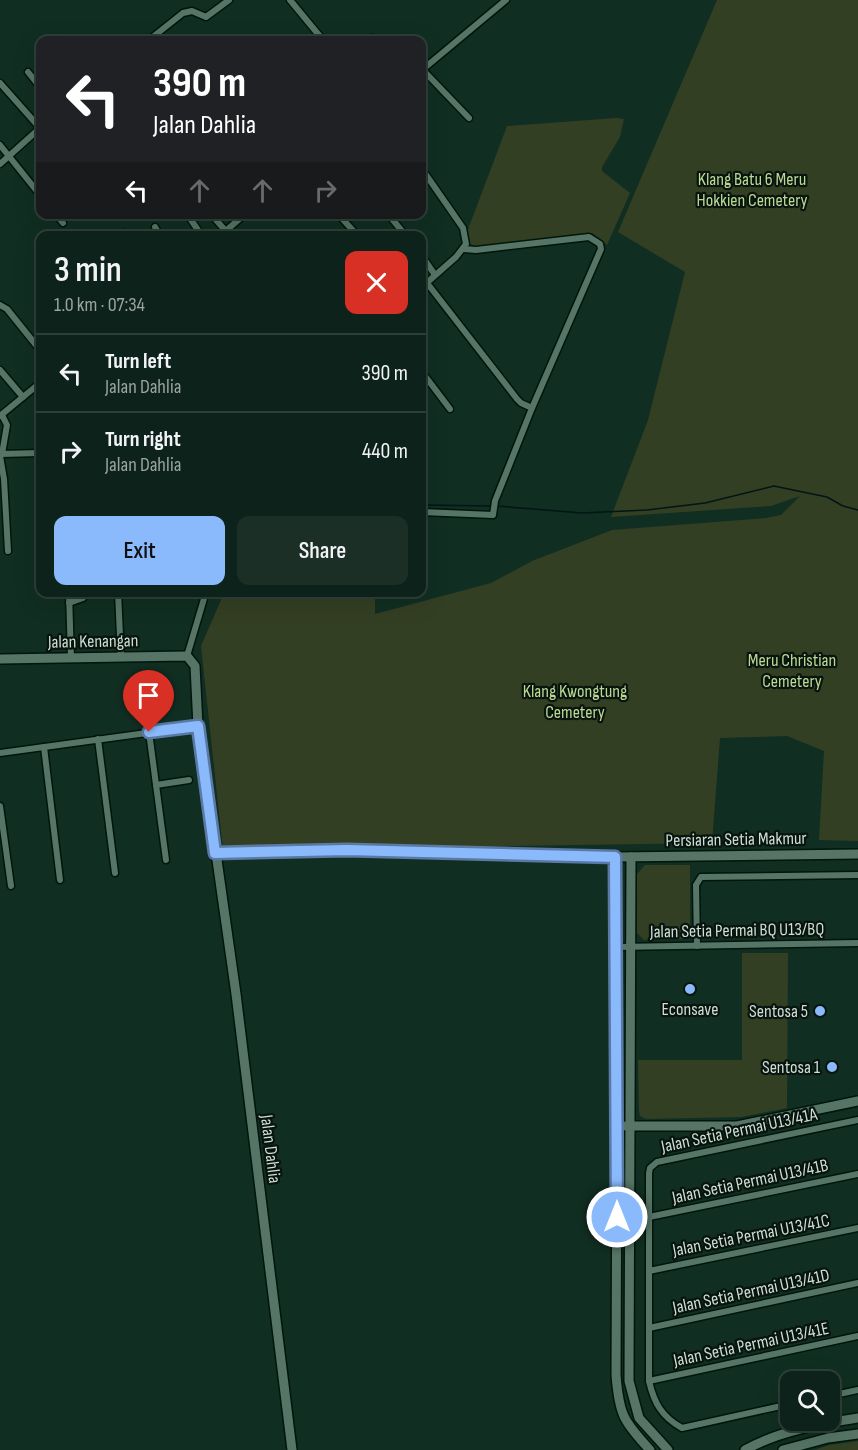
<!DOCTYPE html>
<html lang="en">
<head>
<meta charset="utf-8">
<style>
	:root { --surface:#0d221a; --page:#1b2f27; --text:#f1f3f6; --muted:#9aa4a2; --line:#2d3f39; --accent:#8abafc }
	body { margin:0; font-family:"Sofia Sans Condensed",sans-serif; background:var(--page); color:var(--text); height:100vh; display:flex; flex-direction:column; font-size:22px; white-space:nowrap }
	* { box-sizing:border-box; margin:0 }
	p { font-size:20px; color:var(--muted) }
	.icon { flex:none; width:33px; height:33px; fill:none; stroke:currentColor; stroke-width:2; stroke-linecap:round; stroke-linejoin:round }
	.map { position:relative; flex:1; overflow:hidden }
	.details { position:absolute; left:36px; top:231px; width:390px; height:366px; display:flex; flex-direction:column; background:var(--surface); border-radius:12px; box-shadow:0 6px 24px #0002,0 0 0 2px var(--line) }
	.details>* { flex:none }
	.banner { position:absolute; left:36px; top:36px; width:390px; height:183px; border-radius:12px; box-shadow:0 6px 24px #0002,0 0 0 2px var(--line); background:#202124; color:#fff; overflow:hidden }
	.buttons { position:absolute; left:780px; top:1371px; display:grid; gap:12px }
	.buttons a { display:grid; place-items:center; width:60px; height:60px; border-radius:12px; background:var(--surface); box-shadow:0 6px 24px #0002,0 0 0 2px var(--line); font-size:30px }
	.pin { position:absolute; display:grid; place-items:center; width:51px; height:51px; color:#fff; margin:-62px -26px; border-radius:50% 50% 50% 0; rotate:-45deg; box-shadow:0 0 6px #0007 }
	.pin .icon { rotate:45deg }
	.me { position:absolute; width:66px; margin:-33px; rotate:0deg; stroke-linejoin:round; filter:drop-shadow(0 0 4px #0008) }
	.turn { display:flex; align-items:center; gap:21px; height:126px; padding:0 18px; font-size:27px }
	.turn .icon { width:78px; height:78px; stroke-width:2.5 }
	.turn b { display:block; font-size:42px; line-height:51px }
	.lanes { display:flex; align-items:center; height:57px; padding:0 18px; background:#0003; justify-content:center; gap:30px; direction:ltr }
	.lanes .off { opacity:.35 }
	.round { display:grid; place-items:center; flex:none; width:63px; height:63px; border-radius:12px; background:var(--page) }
	.overview { display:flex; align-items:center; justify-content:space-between; height:102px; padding:0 18px }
	h1 { font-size:36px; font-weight:600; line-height:45px }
	.cta { display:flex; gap:12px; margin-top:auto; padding:12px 18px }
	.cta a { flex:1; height:69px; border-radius:12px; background:var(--accent); color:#111; font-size:24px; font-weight:600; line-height:69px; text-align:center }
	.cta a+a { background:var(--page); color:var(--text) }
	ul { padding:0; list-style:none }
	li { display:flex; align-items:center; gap:18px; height:78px; padding:0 18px; border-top:2px solid var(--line) }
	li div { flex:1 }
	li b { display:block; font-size:22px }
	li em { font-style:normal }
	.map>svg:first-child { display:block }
	.green { fill:#333f23 }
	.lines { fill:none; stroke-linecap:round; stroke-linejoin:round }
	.stream { stroke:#021517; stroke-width:1.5 }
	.street-casing { stroke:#00160c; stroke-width:9 }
	.secondary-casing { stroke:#00160c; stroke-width:12 }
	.street { stroke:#567566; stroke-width:6 }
	.secondary { stroke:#567566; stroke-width:9 }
	.route-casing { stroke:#5a79a4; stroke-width:15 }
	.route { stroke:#8abafc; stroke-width:10 }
	.poi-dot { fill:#8abafc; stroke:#08140e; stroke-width:2 }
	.labels { text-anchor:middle; stroke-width:4.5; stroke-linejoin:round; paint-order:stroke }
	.park-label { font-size:18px; fill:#bcda94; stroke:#08140e }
	.street-label { font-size:18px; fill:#cdded5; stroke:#08140e }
	.poi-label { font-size:18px; fill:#cdded5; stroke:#08140e; text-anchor:end }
</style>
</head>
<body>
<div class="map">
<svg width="858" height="1450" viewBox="0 0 858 1450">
	<rect width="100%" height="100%" fill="#112e22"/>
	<g class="green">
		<polygon points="717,0 858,0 858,841 819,840 824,751 787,736 720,738 712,843 223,850 201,646 224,593 375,593 375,614 491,583 532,561 612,530 766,518 781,515 800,496 771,506 611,517 648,420 685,272 618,232"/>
		<polygon points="616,118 624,119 620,137 602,167 602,171 630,193 607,245 592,233 477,247 470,244 467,232 507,126"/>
		<polygon points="645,865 690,865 690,934 686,939 644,940 637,933 637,874"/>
		<polygon points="742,953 788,953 787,1108 742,1117 646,1119 640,1116 639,1110 638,1060 742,1060"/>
		<polygon points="858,1441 858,1450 814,1450 829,1445"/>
	</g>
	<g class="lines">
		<g class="stream">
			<polyline points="422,505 492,506"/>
			<polyline points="497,506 582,513 647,510 705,503 774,486 827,497 843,506 858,510"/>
		</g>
		<g class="street-casing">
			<g id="street">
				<polyline points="290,0 323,40"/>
				<polyline points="149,40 183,13 192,11 206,17 229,0"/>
				<polyline points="368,40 371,38"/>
				<polyline points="422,69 469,118"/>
				<polyline points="422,70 506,0"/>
				<polyline points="28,72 40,87"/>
				<polyline points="0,83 40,128"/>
				<polyline points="0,145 40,195"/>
				<polyline points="0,164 40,128"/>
				<polyline points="422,169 463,228 466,244 456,257 422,287"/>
				<polyline points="56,214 63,223"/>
				<polyline points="187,214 202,236"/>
				<polyline points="211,214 230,236"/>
				<polyline points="338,214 358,236"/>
				<polyline points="388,214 406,236"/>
				<polyline points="155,227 160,236"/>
				<polyline points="124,233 126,236"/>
				<polyline points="220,236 245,214"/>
				<polyline points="422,256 435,275"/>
				<polyline points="427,283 517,399 521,403 532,408"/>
				<polyline points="0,305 7,309 40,350"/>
				<polyline points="0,370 23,397"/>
				<polyline points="422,372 450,409"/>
				<polyline points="2,415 7,425 2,454"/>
				<polyline points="0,416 40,383"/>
				<polyline points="1,454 40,453"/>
				<polyline points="0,456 4,479 8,551"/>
				<polyline points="422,512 493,515 495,501 532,408 601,249 600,244 589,237 476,250 464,249"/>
				<polyline points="69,592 71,659"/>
				<polyline points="118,592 121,658"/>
				<polyline points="69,603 83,598 86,592"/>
				<polyline points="187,656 206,592"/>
				<polyline points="149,732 166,860"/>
				<polyline points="98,739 115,873"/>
				<polyline points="44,747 60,880"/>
				<polyline points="0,753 198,726"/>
				<polyline points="156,785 189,780"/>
				<polyline points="0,806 11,886"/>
				<polyline points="697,946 696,885 701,877 858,875"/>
				<polyline points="617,947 858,943"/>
				<polyline points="649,1217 858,1174"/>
				<polyline points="649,1271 858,1228"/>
				<polyline points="649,1328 858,1283"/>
				<polyline points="649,1381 858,1336"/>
				<polyline points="830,1396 858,1390"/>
				<path d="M790,1404L682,1428C662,1417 654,1403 649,1381V1173L650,1168L657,1162L858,1120"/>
			</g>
		</g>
		<g class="secondary-casing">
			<g id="secondary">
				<polyline points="0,659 187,656 195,666 198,726 236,994 292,1450"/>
				<polyline points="215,853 347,850 615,857 858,854"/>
				<path d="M615,857L617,1126L616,1375C619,1414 623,1421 650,1450"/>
				<polyline points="631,857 629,1381 639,1418 668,1450"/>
				<polyline points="626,1126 737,1126 858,1101"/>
				<path d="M745,1450C779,1431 819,1424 858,1418"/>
				<polyline points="783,1450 828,1438 858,1434"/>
			</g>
		</g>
		<use href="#street" class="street"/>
		<use href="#secondary" class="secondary"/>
	</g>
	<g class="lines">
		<g class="route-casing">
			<polyline id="route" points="149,732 198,726 215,853 347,850 615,857 617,1217"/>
		</g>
		<use href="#route" class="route"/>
	</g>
	<g class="poi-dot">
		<circle cx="690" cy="989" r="6"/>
		<circle cx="820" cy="1011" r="6"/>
		<circle cx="832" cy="1067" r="6"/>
	</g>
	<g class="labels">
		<g class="park-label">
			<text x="752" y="185">Klang Batu 6 Meru<tspan x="752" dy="21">Hokkien Cemetery</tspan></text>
			<text x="792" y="666">Meru Christian<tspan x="792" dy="21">Cemetery</tspan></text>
			<text x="575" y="697">Klang Kwongtung<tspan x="575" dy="21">Cemetery</tspan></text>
		</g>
		<g class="street-label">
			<text transform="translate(93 641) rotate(-1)" y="6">Jalan Kenangan</text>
			<text transform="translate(736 839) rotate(-1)" y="6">Persiaran Setia Makmur</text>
			<text transform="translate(737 930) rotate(-1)" y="6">Jalan Setia Permai BQ U13/BQ</text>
			<text transform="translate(739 1130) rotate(-12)" y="6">Jalan Setia Permai U13/41A</text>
			<text transform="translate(271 1149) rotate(83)" y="6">Jalan Dahlia</text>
			<text transform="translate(750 1181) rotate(-12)" y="6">Jalan Setia Permai U13/41B</text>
			<text transform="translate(751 1235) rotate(-11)" y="6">Jalan Setia Permai U13/41C</text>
			<text transform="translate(751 1291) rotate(-12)" y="6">Jalan Setia Permai U13/41D</text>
			<text transform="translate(751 1344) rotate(-12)" y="6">Jalan Setia Permai U13/41E</text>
		</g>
		<g class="poi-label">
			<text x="690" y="1015" text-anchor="middle">Econsave</text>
			<text x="808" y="1017">Sentosa 5</text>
			<text x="820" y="1073">Sentosa 1</text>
		</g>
	</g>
</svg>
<div class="buttons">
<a><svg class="icon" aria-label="search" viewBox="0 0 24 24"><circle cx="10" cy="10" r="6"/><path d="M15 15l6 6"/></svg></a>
</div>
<div class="pin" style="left:149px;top:732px;background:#d93025"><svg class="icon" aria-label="arrive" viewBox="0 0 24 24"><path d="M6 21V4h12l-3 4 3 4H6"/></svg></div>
<svg class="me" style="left:617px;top:1217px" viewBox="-20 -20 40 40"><circle r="17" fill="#8abafc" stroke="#fff" stroke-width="3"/><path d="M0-11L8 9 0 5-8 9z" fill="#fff"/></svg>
<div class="banner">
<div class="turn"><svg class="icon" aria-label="left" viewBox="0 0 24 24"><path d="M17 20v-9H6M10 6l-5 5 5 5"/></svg><div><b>390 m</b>Jalan Dahlia</div></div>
<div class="lanes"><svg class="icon" aria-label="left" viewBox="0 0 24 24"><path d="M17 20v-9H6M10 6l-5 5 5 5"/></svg><svg class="icon off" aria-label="ahead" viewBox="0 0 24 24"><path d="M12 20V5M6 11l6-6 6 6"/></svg><svg class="icon off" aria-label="ahead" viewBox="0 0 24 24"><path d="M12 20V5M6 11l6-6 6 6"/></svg><svg class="icon off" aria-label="right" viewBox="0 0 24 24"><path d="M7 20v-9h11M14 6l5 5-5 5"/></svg></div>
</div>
<section class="details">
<div class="overview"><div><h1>3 min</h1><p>1.0 km · 07:34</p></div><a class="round" style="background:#d93025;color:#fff"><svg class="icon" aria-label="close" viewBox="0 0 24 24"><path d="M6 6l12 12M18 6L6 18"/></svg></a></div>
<ul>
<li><svg class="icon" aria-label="left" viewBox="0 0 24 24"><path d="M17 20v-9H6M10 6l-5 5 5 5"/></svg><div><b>Turn left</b><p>Jalan Dahlia</p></div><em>390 m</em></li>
<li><svg class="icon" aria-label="right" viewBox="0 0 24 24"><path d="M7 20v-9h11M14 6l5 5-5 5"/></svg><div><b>Turn right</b><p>Jalan Dahlia</p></div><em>440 m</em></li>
</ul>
<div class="cta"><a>Exit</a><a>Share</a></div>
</section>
</div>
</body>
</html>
